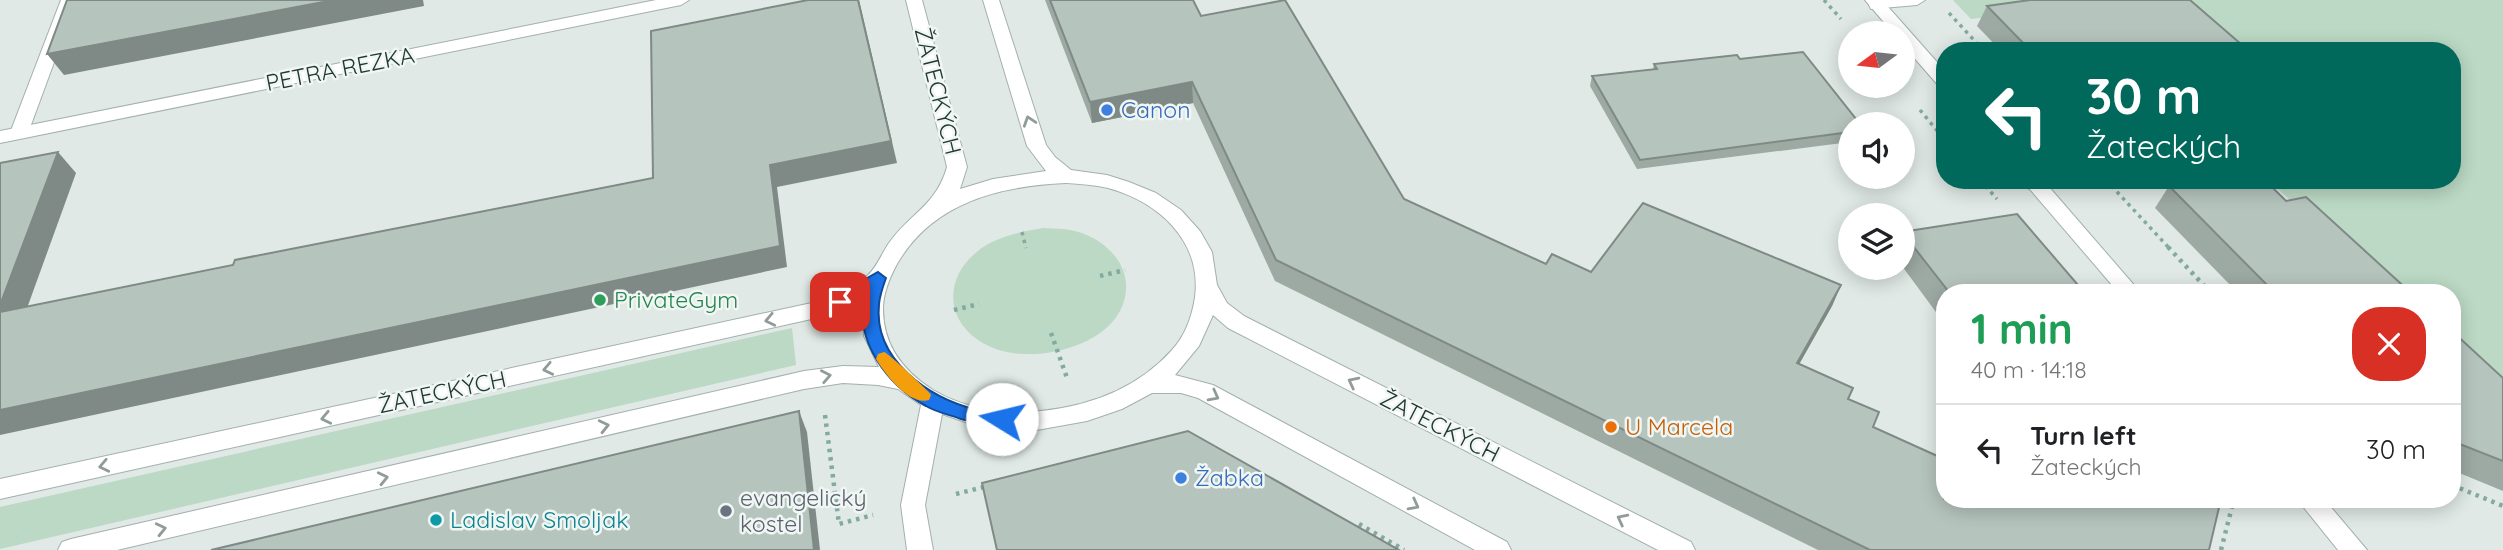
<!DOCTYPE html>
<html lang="en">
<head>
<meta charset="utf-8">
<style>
	:root { --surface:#fff; --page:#f6f6f6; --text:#202124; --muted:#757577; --line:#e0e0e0 }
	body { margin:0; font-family:Quicksand,sans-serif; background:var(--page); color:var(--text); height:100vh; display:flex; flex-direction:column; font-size:26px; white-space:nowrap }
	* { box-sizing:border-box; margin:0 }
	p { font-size:23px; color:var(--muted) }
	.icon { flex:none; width:38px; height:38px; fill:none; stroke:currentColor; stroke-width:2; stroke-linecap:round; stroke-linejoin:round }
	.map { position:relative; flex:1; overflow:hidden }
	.side { position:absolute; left:1936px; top:284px; width:525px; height:224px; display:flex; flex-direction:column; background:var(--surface); border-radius:28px; box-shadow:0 4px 18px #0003 }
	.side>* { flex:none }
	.top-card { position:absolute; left:1936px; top:42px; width:525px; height:147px; border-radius:28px; box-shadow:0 4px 18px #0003; background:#00695c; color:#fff; overflow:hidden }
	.needle { width:46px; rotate:255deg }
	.buttons { position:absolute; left:1838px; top:21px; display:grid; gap:14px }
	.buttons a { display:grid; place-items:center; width:77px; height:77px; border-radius:50%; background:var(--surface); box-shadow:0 4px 18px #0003; font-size:35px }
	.pin { position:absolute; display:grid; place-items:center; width:60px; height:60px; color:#fff; margin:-30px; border-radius:14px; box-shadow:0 4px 10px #0006 }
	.me { position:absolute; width:77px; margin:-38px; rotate:279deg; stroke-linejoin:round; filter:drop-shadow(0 0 5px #0008) }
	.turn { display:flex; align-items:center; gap:24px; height:147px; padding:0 35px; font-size:32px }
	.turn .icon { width:91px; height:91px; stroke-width:2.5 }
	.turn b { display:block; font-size:49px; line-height:60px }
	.round { display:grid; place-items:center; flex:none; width:74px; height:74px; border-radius:28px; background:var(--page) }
	.overview { display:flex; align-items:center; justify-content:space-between; height:119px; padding:0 35px }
	h1 { font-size:42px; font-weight:700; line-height:52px; color:#1e9e55 }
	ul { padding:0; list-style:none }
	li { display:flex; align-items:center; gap:21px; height:91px; padding:0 35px; border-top:2px solid var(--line) }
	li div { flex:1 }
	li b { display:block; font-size:26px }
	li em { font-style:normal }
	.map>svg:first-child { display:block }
	.green { fill:#bbd9c4 }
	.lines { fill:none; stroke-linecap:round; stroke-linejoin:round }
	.service-casing { stroke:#a3b0ac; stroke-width:2 }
	.minor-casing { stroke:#a3b0ac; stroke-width:2 }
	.tertiary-casing { stroke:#a3b0ac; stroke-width:2 }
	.path-far1 { stroke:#83aa9f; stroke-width:3.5; stroke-dasharray:3.5 4.5; stroke-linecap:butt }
	.path { stroke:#83aa9f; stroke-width:4.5; stroke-dasharray:3.5 5; stroke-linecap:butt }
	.service { fill:#fff; fill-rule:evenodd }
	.minor { fill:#fff; fill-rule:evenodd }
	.tertiary { fill:#fff; fill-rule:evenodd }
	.wall { fill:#9da9a3 }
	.shaded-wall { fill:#7f8985 }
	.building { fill:#b6c4be; stroke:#7f8985; stroke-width:2 }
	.oneway { stroke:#909c99 }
	.route { fill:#1a73e8; stroke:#114b97; stroke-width:2 }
	.slow { fill:#f59e0b }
	.shop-dot { fill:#3f7fe0; stroke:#f0f6f3; stroke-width:2.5 }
	.leisure-dot { fill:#2e9e5b; stroke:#f0f6f3; stroke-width:2.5 }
	.food-dot { fill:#e8710a; stroke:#f0f6f3; stroke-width:2.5 }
	.worship-dot { fill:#6b7280; stroke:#f0f6f3; stroke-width:2.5 }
	.culture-dot { fill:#0f9aa8; stroke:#f0f6f3; stroke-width:2.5 }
	.labels { text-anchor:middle; stroke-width:5; stroke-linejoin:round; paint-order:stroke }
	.street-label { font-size:23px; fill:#223833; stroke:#f0f6f3 }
	.shop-label { font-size:23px; fill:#366cbe; stroke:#f0f6f3; text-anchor:start }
	.leisure-label { font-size:23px; fill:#27864d; stroke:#f0f6f3; text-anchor:start }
	.food-label { font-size:23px; fill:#c56008; stroke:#f0f6f3; text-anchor:start }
	.worship-label { font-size:23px; fill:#5b616d; stroke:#f0f6f3; text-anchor:start }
	.culture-label { font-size:23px; fill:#0d838f; stroke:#f0f6f3; text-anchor:start }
</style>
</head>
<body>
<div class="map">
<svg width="2503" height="550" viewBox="0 0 2503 550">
	<rect width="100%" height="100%" fill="#e0e9e5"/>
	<g class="green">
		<polygon points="1953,0 2121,0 1971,19"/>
		<polygon points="2165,0 2503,0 2503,382 2452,348 2452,292 2391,292 2268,180 2452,180 2452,51 2224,51"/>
		<path d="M1043,228C1052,229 1061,228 1070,230C1108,237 1140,272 1120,311C1099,350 1029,364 991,347C938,323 943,267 992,242C1009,234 1025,231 1043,228Z"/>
		<polygon points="792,328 796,365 0,549 0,507"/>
	</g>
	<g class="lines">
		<g class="service-casing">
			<polygon id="service" points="61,0 77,0 28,133 26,137 12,137 10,133"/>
		</g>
		<g class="minor-casing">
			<g id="minor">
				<path d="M906,0H922L967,167L960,189L993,179L1046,171L1027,146L983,0H999L1046,145L1055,157L1071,170L1107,175L1129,182L1156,193L1181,210L1200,231L1212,252L1217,285L1227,303L1244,316L1691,542L1695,550H1658L1228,328L1213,315L1199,346L1175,375L1213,385L1507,542L1511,550H1475L1198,398L1181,393H1152L1122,409L1087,421L1031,431L977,426L942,414L925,505L933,550H907L901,505L921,405L898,389L878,385L843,383L804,389L117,550H58L62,542L71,539L804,371L843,366L879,367L864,336L863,300L825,316L0,499V479L821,301C838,294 853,286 868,275C877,267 882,253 889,243C910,213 936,206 947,167ZM1066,183C1080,184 1095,185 1108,188C1159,202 1202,241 1195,297C1192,317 1185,336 1172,350C1138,388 1090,406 1041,411C1004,415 965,409 933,390C903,371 883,345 883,309C883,293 890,277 897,264C933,202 1000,186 1066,183Z"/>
				<polygon points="1877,0 1925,0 1917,5 1871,9 1869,5"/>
				<polygon points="2026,180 2065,180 2062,185 2034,190 2027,188 2024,183"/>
			</g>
		</g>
		<g class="tertiary-casing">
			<g id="tertiary">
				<polygon points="656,0 689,0 681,5 0,143 0,131"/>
				<polygon points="1865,0 1882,0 1944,70 1944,87 1938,85 1902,44 1902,33 1893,33"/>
				<polygon points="2022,180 2043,180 2140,292 2118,292"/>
				<polygon points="2297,499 2324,499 2367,550 2338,550"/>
			</g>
		</g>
		<g class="path-far1">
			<polyline points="1824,0 1841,19"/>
			<polyline points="1949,13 1984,51"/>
			<polyline points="1920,110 1944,139"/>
			<polyline points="1980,180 1997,199"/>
			<polyline points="2106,180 2170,249"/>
			<polyline points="1022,232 1026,248"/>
		</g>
		<g class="path">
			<polyline points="2168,247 2210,292"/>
			<polyline points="1100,276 1125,270"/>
			<polyline points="954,310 979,304"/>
			<polyline points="1051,333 1067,378"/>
			<polyline points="825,415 839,524 873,515"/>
			<polyline points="2452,485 2503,506"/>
			<polyline points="956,494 988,486"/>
			<polyline points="1359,524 1404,550"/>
			<polyline points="2221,550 2234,499"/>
		</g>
		<use href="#service" class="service"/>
		<use href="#minor" class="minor"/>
		<use href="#tertiary" class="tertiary"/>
	</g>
	<g class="wall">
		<polygon points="1045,0 1193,0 1201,16 1404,199 1546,264 1591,272 1841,285 1832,306 1799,364 1848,399 1873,427 1944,499 2221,499 2209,550 1818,550 1275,281 1193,103 1092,123"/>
		<polygon points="1987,6 2249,51 2001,51 1977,26"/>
		<polygon points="1740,59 1850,124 1850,142 1637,169 1590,86 1592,76 1653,69 1654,64"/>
		<polygon points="2169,186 2286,201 2410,292 2237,292 2155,208"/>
		<polygon points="1902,231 2084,292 1944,292 1944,323 1902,266"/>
		<polygon points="2452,331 2503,378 2503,491 2452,470"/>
	</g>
	<g class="shaded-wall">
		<polygon points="334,0 423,0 424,6 64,75 47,54"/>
		<polygon points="859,0 897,163 777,187 787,267 0,435 0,410 770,165"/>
		<polygon points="1192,82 1193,103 1092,123 1090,102"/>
		<polygon points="58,152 76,173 18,333 0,315 0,305"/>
		<polygon points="1841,285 1832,306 1788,384 1797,363"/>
		<polygon points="799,411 807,432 820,550 814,550"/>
	</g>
	<g class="building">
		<polygon points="67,0 334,0 47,54"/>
		<polygon points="808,0 858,0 891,141 770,165 780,246 0,410 0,312 233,265 235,260 653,178 651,31"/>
		<polygon points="1050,0 1193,0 1201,16 1285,0 1404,199 1546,264 1552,254 1591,272 1643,203 1841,285 1797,363 1853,388 1848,399 1879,412 1873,427 1944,459 1944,499 2031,499 2035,500 2036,499 2221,499 2209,550 1870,550 1276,260 1192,82 1090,102"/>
		<polygon points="2030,0 2190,0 2249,51 2031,51 1987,6"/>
		<polygon points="1803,52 1860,124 1850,124 1850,132 1640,160 1592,76 1657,69 1654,64 1737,55 1740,59"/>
		<polygon points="58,152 0,305 0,163"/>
		<polygon points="2209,180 2265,180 2286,201 2306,197 2410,292 2274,292 2169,186"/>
		<polygon points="2017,214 2084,292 1949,292 1902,232"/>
		<polygon points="2452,331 2503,378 2503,461 2452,441"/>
		<polygon points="799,411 814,550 211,550"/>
		<polygon points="1188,431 1399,550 997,550 982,483"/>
	</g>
	<defs><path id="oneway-chevron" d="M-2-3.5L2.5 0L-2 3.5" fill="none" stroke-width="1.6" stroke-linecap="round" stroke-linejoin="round" transform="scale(1.75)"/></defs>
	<g class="oneway">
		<use href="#oneway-chevron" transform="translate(1029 121) rotate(-108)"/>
		<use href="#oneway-chevron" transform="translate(770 320) rotate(168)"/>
		<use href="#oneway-chevron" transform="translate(548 369) rotate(168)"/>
		<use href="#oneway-chevron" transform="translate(826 376) rotate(-11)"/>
		<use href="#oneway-chevron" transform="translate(1353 382) rotate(-153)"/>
		<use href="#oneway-chevron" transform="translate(1214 396) rotate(28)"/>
		<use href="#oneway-chevron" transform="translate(326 418) rotate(168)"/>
		<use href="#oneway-chevron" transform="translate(604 426) rotate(-13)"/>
		<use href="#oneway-chevron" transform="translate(104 466) rotate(168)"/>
		<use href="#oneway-chevron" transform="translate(383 478) rotate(-13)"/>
		<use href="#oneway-chevron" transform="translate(1414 505) rotate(28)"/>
		<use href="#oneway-chevron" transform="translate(1622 519) rotate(-153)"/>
		<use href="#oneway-chevron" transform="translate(161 529) rotate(-13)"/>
	</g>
	<path class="route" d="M878,272L886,278C883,286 880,295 879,304C873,360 929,398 977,410C987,412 998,411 1009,414L1011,419L1009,424C994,429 976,423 961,419C950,415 936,412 926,406C889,386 853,341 865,296L840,308L832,302L834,297Z"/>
	<path class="slow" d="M884,352C888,353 929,391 931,395L929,400C909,406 885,374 876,359L878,354Z"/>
	<g class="shop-dot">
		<circle cx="1107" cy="110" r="7"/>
		<circle cx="1181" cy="478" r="7"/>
	</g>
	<circle class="leisure-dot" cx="600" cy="300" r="7"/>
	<circle class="food-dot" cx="1611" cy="427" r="7"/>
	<circle class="worship-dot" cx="726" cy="511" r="7"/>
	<circle class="culture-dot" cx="436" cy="520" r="7"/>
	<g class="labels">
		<g class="street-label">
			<text transform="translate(340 69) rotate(-11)" y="8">PETRA REZKA</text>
			<text transform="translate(938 91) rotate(76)" y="8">ŽATECKÝCH</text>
			<text transform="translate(442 392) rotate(-12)" y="8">ŽATECKÝCH</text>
			<text transform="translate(1440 426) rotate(27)" y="8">ŽATECKÝCH</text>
		</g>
		<g class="shop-label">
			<text x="1121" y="118">Canon</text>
			<text x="1195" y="486">Žabka</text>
		</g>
		<g class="leisure-label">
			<text x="614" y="308">PrivateGym</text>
		</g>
		<g class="food-label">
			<text x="1625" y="435">U Marcela</text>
		</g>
		<g class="worship-label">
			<text x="740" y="506">evangelický<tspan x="740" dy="26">kostel</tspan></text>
		</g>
		<g class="culture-label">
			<text x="450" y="528">Ladislav Smoljak</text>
		</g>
	</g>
</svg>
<div class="buttons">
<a><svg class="needle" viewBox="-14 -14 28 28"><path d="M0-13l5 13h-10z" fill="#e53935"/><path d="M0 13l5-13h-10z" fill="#757577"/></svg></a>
<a><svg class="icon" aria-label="sound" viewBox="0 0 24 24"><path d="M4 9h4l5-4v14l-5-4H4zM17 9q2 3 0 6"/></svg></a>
<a><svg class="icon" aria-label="layers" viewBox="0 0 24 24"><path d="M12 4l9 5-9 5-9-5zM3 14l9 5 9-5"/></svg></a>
</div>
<div class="pin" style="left:840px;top:302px;background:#d93025"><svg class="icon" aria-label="arrive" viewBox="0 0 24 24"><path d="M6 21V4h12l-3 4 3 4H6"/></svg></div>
<svg class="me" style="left:1002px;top:419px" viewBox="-20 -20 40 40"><circle r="19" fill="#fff"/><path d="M0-13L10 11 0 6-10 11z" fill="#1a73e8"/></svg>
<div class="top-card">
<div class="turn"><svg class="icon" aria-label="left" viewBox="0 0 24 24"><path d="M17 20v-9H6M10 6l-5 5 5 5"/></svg><div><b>30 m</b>Žateckých</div></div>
</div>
<section class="side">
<div class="overview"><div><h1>1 min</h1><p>40 m · 14:18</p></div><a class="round" style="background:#d93025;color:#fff"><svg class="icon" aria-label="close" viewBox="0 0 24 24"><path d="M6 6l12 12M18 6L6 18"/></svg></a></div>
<ul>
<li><svg class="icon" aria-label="left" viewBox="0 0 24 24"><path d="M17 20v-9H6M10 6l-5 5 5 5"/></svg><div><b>Turn left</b><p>Žateckých</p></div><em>30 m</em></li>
</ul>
</section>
</div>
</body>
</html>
